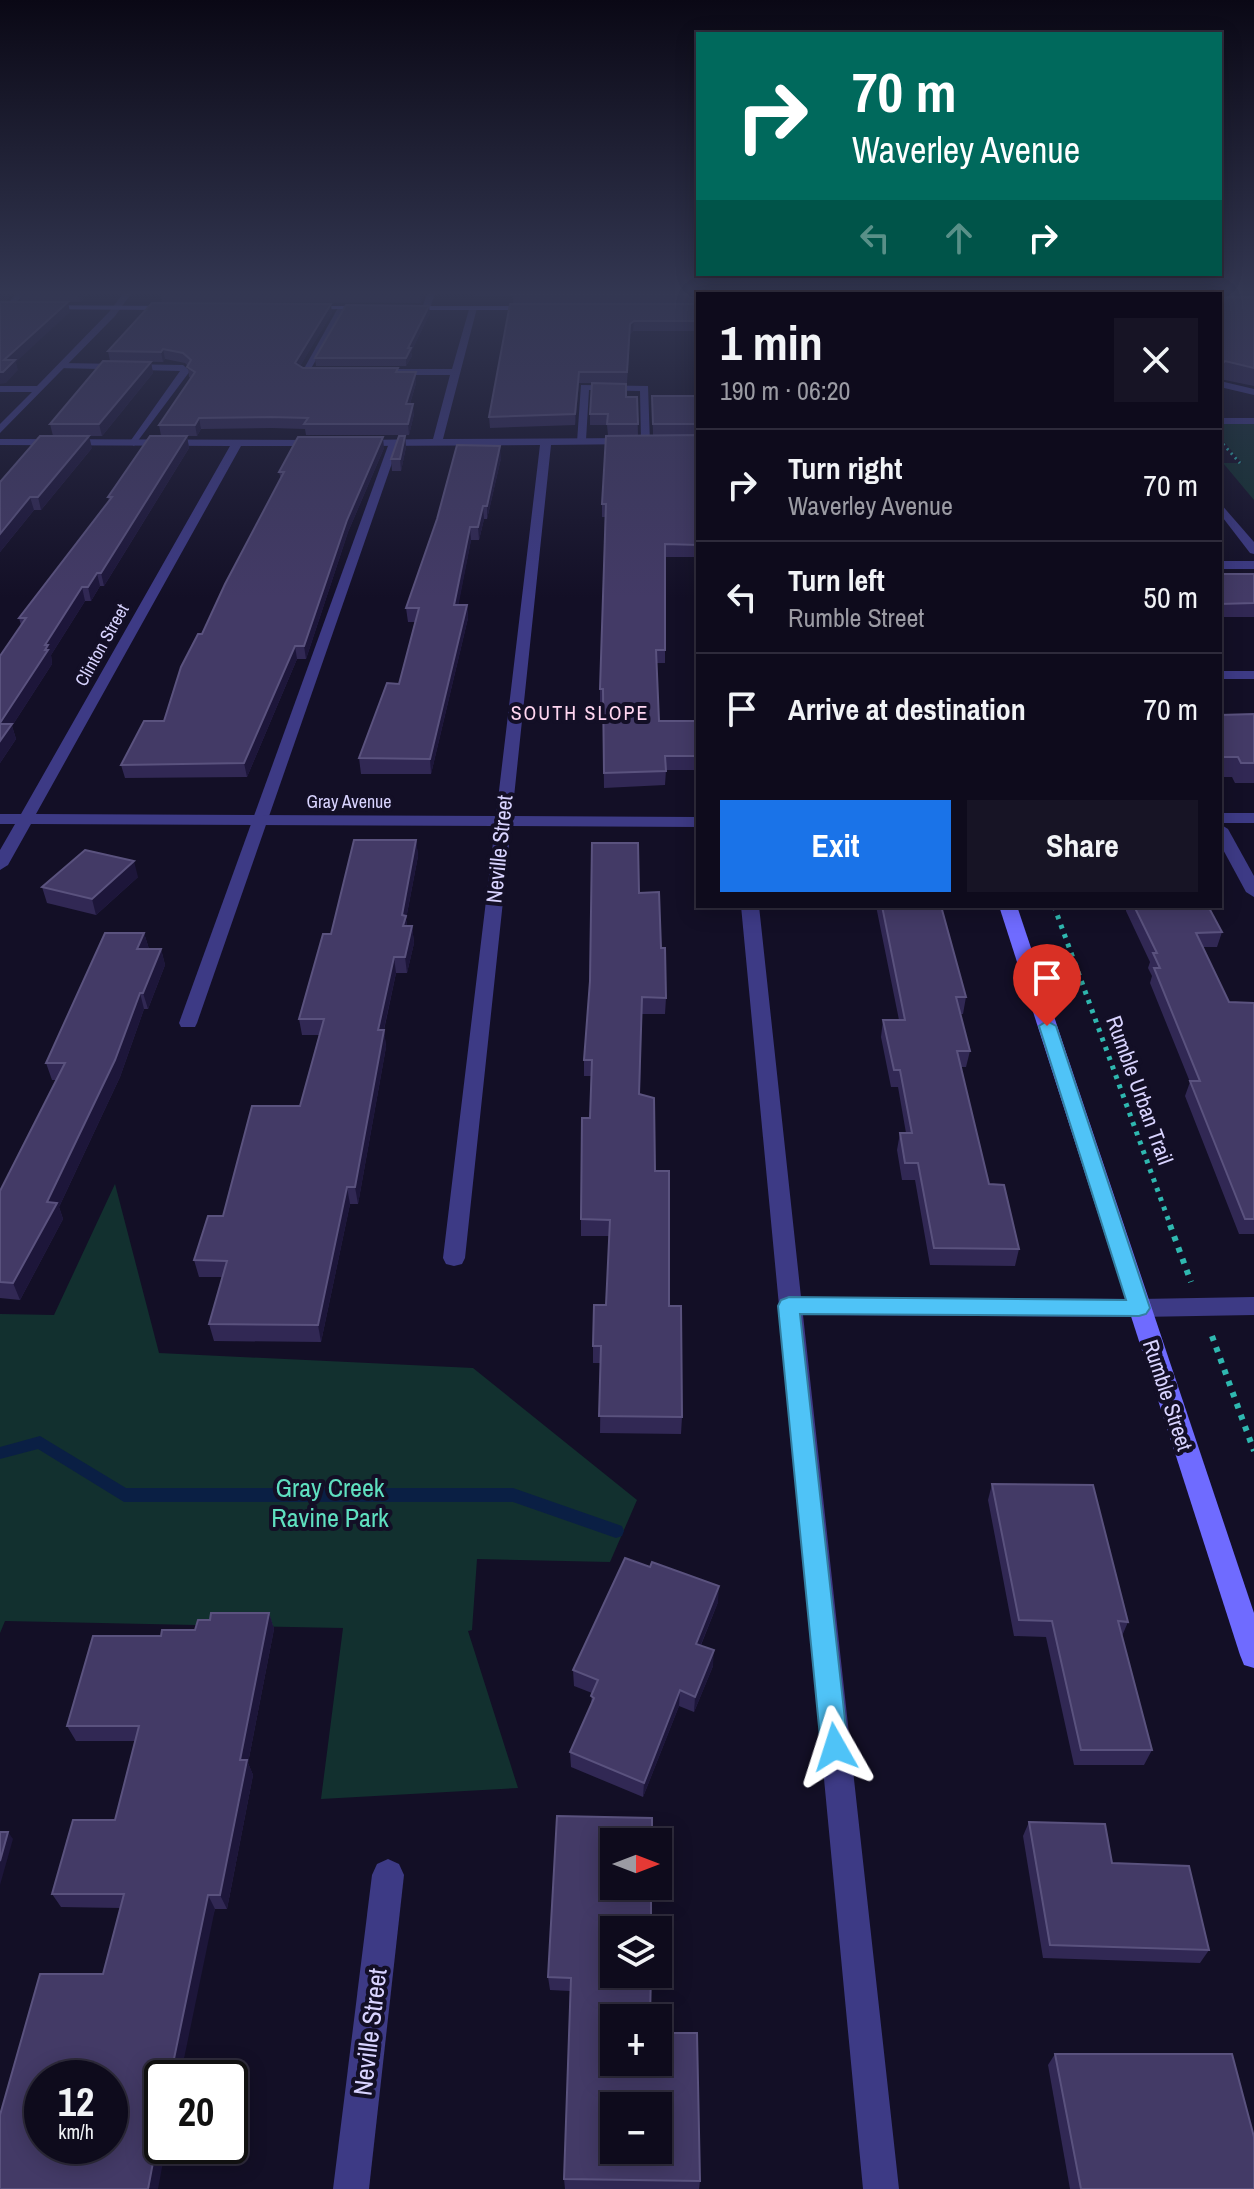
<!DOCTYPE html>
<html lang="en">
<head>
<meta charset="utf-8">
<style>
	:root { --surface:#0e0b1c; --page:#171425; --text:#f1f3f6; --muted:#9b9ba3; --line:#2e2b3b; --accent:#1a73e8 }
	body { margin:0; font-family:"Archivo Narrow",sans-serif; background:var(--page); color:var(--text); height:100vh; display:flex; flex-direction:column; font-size:30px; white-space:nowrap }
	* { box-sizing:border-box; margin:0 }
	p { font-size:26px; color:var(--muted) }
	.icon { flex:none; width:44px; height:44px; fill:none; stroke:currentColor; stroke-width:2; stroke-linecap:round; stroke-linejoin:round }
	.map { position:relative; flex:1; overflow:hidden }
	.sheet { position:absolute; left:696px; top:292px; width:526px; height:616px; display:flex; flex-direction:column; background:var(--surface); border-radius:0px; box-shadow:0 4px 20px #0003,0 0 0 2px var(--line) }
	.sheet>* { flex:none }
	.banner { position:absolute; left:696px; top:32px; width:526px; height:244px; border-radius:0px; box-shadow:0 4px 20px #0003,0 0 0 2px var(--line); background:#00695c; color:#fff; overflow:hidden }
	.needle { width:52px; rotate:90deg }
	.buttons { position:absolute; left:600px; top:1828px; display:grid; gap:16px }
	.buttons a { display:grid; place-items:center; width:72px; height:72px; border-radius:0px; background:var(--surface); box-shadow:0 4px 20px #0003,0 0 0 2px var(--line); font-size:40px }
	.speed { position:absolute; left:24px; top:2060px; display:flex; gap:16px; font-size:40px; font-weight:700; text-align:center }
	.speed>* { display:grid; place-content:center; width:104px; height:104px; border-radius:50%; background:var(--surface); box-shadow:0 4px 20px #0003,0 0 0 2px var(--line); line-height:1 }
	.speed small { font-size:20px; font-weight:400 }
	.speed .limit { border:4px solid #111; border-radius:12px; background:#fff; color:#111 }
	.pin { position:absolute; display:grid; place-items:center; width:68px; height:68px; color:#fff; margin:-82px -34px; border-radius:50% 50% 50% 0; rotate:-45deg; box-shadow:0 0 8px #0007 }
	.pin .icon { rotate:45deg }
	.me { position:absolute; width:88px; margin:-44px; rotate:354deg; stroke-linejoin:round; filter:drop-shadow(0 0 6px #0008) }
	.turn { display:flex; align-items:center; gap:28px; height:168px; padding:0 24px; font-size:36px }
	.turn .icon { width:104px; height:104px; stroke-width:2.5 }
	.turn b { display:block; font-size:56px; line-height:68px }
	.lanes { display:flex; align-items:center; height:76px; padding:0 24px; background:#0003; justify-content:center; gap:40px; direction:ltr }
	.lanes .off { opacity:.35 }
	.round { display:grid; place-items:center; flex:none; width:84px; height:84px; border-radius:0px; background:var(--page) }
	.summary { display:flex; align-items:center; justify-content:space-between; height:136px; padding:0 24px }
	h1 { font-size:48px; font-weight:700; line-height:60px }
	.primary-button { display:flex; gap:16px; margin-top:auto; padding:16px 24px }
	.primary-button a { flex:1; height:92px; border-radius:0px; background:var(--accent); color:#fff; font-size:32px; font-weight:700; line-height:92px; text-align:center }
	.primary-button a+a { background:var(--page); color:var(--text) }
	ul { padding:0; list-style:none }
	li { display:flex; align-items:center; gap:24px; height:112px; padding:0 24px; border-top:2px solid var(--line) }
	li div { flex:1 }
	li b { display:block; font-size:30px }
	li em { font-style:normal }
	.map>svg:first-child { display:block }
	.green { fill:#12302f }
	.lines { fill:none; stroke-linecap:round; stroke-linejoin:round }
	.stream { fill:#0a1f44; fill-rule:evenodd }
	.path-far2 { stroke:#2fb8b0; stroke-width:3; stroke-dasharray:2 4; stroke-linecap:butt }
	.path-far1 { stroke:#2fb8b0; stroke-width:5; stroke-dasharray:4 6; stroke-linecap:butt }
	.path { stroke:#2fb8b0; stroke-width:6; stroke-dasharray:5 7; stroke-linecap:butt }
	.lane { fill:#3d3a85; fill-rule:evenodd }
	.street { fill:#3d3a85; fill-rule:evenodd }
	.secondary { fill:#6f6bff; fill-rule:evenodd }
	.wall { fill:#312854 }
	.shaded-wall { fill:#1d163a }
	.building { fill:#433a66; stroke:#5a527e; stroke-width:2; fill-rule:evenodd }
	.route { fill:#4fc3f7; stroke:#337fa1; stroke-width:2 }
	.labels { text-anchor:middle; stroke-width:8; stroke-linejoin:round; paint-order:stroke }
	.far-street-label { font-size:18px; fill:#d9d4ff; stroke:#130f26 }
	.far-neighbourhood-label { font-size:20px; letter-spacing:2px; fill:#ffd6f0; stroke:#130f26 }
	.street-label { font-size:22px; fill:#d9d4ff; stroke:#130f26 }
	.near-park-label { font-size:26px; fill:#5fe0c0; stroke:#130f26 }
	.near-street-label { font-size:26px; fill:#d9d4ff; stroke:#130f26 }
</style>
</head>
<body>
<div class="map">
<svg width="1254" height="2189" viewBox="0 0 1254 2189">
	<rect width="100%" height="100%" fill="#130f26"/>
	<g class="green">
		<polygon points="1220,423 1254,423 1254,500 1223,463 1242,463 1220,437"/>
		<polygon points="115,1184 159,1353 473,1368 637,1500 610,1562 477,1559 472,1630 468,1631 518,1788 321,1799 343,1628 5,1621 0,1633 0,1314 54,1315"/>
	</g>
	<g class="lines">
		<polygon class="stream" points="40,1436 126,1488 513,1488 622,1526 624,1531 622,1536 616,1538 513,1502 124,1502 38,1449 0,1459 0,1447"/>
		<polyline class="path-far2" points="1223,444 1240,463"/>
		<polyline class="path-far1" points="1054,906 1171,1227"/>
		<g class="path">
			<polyline points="1170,1225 1191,1282"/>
			<polyline points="1212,1336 1254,1451"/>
		</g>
		<g class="lane">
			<polygon points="19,291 28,291 9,309 3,309"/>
			<polygon points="339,306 346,308 309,372 301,374"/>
			<polygon points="61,363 183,365 190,371 134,446 129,443 180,371 58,368"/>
			<polygon points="581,385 648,386 650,443 641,441 640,391 589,390 586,440 577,442"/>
			<polygon points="394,440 399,443 197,1023 195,1027 181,1027 179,1023 389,443"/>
			<rect x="1220" y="671" width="34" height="8"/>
			<polygon points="1220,824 1228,829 1254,876 1254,897 1246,892 1220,844"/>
			<polygon points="741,906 759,906 801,1297 1139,1299 1147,1302 1151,1308 1147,1314 1139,1317 803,1315 899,2189 863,2189"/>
		</g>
		<g class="street">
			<polygon points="125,291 133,291 115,316 0,433 0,424 32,392 0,392 0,386 37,386 109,312"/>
			<polygon points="428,291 436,291 430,308 426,310 422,308"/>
			<polygon points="470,306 477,308 443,439 634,438 639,441 634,444 551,445 512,816 698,817 698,827 511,826 465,1258 462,1264 454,1266 446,1264 443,1258 495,826 31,824 8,865 0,870 0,850 15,824 0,824 0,814 21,814 230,446 0,445 0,439 322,440 327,443 322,446 241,446 36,814 496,816 540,445 358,446 353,443 358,440 433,439 450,375 372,375 367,372 372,369 452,369"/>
			<polygon points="1220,381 1254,389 1254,395 1220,387"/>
			<rect x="1220" y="418" width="34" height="6"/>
			<polygon points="1220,503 1254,542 1254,554 1250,553 1220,514"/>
			<rect x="1220" y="561" width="34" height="8"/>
			<rect x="1220" y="813" width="34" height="10"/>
			<polygon points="1254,1297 1254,1315 1139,1317 1131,1314 1127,1308 1131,1302 1139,1299"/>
			<polygon points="388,1859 399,1864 404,1875 369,2189 333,2189 372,1875 377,1864"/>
		</g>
		<g class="secondary">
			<polygon points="802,291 810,291 811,294 803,294"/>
			<polygon points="0,305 176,306 180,308 176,310 0,309"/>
			<polygon points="301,306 372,306 376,308 304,310"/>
			<polygon points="401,306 536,306 540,308 536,310 404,310"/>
			<polygon points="999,906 1017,906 1254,1613 1254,1668 1244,1665 1240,1655"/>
		</g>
	</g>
	<g class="wall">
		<polygon points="19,291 91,291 80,302 21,302 18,292"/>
		<polygon points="162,291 426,291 421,303 162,302 160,292"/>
		<polygon points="475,291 770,291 698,294 698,304 513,303 513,296 475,296"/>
		<polygon points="1089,291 1254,291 1254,386 1220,379 1220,294 1092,294"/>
		<polygon points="510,304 698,304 698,331 633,331 630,334 627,383 579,383 575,425 490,428 489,417"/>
		<polygon points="332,313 300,366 303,368 416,372 416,383 410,404 414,414 409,435 306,435 305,429 272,428 201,429 197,436 161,436 159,425 191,378 189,377 188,366 185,363 165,359 163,362 110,361 108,351"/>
		<polygon points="430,313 411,352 412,356 406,366 316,366 315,358"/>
		<polygon points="151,362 153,373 102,436 53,436 50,424"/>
		<polygon points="652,396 698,396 698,557 665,557 665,663 656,663 659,721 698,721 698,770 666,770 665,785 604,788 603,703 600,703 600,689 605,517 602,517 602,504 653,435"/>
		<polygon points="626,397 637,397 638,435 608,435 607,425 590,425 590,414"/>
		<polygon points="187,436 189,448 104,586 100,586 91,601 85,601 51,655 52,664 12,726 16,739 0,763 0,656 21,625 19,618 109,501 108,497"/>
		<polygon points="405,436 406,447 401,471 392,471 391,459"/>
		<polygon points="92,448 41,510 34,510 0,552 0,482"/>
		<polygon points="384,448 348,532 306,659 297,659 247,777 125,778 121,765 164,721 202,634 281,479 279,472"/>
		<polygon points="501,458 487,519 484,519 479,540 471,540 458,605 467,605 468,618 431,774 361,774 359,758 399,684 415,622 408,622 406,608"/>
		<rect x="1220" y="574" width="34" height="43"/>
		<polygon points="1254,714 1254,783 1235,783 1232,777 1220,777 1220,715"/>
		<polygon points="416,840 418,856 406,919 407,926 412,926 414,943 407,973 396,973 384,1030 386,1047 358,1204 350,1204 321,1342 214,1341 209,1324 222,1277 199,1277 194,1260 223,1216 300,1106 319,1035 302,1035 299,1019 331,934"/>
		<polygon points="138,877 96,915 47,903 42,887"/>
		<polygon points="639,893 661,948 666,998 665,1014 641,1014 640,1094 655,1171 682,1417 681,1434 600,1433 601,1363 593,1363 593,1346 606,1305 609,1236 581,1236 581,1219 590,1118 591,1076 584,1076 584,1060"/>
		<polygon points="876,906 941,906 966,997 963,1014 960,1014 970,1051 966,1067 961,1067 989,1184 1019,1249 1015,1266 930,1265 915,1180 902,1180 897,1150 900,1133 906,1133 898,1087 891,1087 881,1037 883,1020 899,1020"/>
		<polygon points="1126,906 1208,906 1222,932 1217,947 1203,947 1229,1002 1254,1003 1254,1234 1239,1234 1185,1096 1190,1082 1150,983 1152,976 1148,968 1150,962 1126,911"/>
		<polygon points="144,933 149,949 161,949 165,965 148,1009 144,1009 120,1077 59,1207 63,1219 20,1300 0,1298 0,1191 57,1080 52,1080 46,1063"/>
		<polygon points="992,1484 1128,1622 1122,1636 1152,1750 1144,1765 1074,1765 1046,1637 1014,1636 988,1500"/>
		<polygon points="718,1602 701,1645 713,1666 694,1712 679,1706 643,1797 571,1767 570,1752 591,1705 592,1693 574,1686 573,1670"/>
		<polygon points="269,1613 274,1629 248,1763 253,1775 227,1909 215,1909 162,2078 103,1974 121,1908 61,1907 52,1894 115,1820 135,1741 76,1741 67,1726 161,1636 195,1630 210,1620"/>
		<polygon points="557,1816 614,2018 700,2181 699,2189 565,2189 564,2179 570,1991 550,1990 548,1977"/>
		<polygon points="1029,1822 1209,1950 1200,1963 1043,1958 1023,1836"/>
		<polygon points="1055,2054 1254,2189 1070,2189 1048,2065"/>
	</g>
	<g class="shaded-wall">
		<polygon points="4,291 16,291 5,302 0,303 0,293"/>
		<polygon points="79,291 91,291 80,302 77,292"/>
		<polygon points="421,291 426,291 421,303 420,293"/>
		<polygon points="68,302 70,312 16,362 18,370 6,383 0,384 0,372 4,360"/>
		<polygon points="331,304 332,313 296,373 295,363"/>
		<polygon points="429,306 430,313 411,352 412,356 406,366 406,358 408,348"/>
		<polygon points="634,321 633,331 630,334 627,383 630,324"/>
		<polygon points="163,349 165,359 163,362 161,352"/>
		<polygon points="1225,361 1221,378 1220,379 1221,366"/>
		<polygon points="151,362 153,373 102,436 99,424"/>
		<polygon points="416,372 416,383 407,414 406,404"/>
		<polygon points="579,372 579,383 575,425 575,414"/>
		<polygon points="413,404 414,414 409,435 408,424"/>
		<polygon points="199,418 201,429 197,436 195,425"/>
		<polygon points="89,436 92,448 41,510 38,497"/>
		<polygon points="187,436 189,448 104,586 101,573"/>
		<polygon points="405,436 406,447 401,471 400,459"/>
		<polygon points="383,437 384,448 348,532 306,659 304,646 347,520"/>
		<polygon points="500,446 501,458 487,519 487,506"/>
		<polygon points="30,497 34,510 0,552 0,534"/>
		<polygon points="483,506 484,519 479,540 478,527"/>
		<polygon points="470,527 471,540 456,618 454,605"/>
		<polygon points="97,573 100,586 91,601 88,587"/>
		<polygon points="82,587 85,601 51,655 52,664 12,726 16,739 0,763 0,723 45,645"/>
		<polygon points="467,605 468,618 431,774 430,759"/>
		<polygon points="295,646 297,659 247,777 244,763"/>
		<polygon points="416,840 418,856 406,919 408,932 405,942 402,915"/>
		<polygon points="134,861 138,877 96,915 92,899"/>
		<polygon points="412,926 414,943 407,973 405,957"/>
		<polygon points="144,933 149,949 137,949"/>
		<polygon points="161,949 165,965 148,1009 143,993"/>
		<polygon points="394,957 396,973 380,1047 378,1030"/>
		<polygon points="140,993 144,1009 120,1077 59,1207 63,1219 20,1300 13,1283 47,1202"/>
		<polygon points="384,1030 386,1047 358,1204 355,1187"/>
		<polygon points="347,1187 350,1204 321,1342 318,1325"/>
		<polygon points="719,1586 718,1602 695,1659 696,1644"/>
		<polygon points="269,1613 274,1629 248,1763 253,1775 227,1909 220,1895 240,1760"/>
		<polygon points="714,1650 713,1666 694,1712 695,1697"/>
		<polygon points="680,1690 679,1706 643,1797 644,1783"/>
		<polygon points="8,1832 13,1839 0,1885 0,1861"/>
		<polygon points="208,1895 215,1909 180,2078 170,2078"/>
		<polygon points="162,2115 162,2146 166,2146 158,2189 148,2189"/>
	</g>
	<g class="building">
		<polygon points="19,291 79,291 77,292 18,292"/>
		<polygon points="162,291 421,291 420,293 160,292"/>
		<polygon points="513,291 770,291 770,294 512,294"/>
		<polygon points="858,291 1030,291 1032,294 859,294"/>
		<polygon points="1116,291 1222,291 1224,297 1254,297 1254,368 1225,361 1221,366 1220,366 1220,294 1118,294"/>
		<polygon points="0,302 68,302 4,360 15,360 3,372 0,372"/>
		<polygon points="152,303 331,304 295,363 303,368 398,368 396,372 416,372 406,404 413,404 408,424 304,424 308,418 271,417 199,418 195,425 159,425 195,372 187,367 191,360 183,353 163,349 161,352 108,351"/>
		<polygon points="510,304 698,304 698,321 634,321 630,324 627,372 579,372 575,414 489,417"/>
		<polygon points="346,305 429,306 408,348 411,348 406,358 315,358"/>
		<polygon points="103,361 151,362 99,424 50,424"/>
		<polygon points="592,383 626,384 626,397 637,397 638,424 607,424 608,414 590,414"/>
		<polygon points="652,396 698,396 698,424 653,424"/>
		<polygon points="698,435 698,545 665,544 665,650 656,650 659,721 698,721 698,756 665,756 666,771 604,773 603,689 600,689 606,504 602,504 606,436"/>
		<polygon points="40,436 89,436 38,497 30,497 0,534 0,482"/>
		<polygon points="150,436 187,436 101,573 97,573 88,587 82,587 45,645 48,645 45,650 48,650 0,723 0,656 26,618 19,618 112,497 108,497"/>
		<polygon points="399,436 405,436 400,459 391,459"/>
		<polygon points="298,437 383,437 347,520 304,646 295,646 244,763 121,765 144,721 164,721 181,667 198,634 202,634 225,584 284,472 279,472"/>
		<polygon points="457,445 500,446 487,506 483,506 478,527 470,527 454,605 467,605 430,759 359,758 387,683 399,684 419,608 406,608 437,519"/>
		<polygon points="1220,574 1254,574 1254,603 1220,604"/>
		<polygon points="1254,714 1254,763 1241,763 1238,757 1220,757 1220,715"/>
		<polygon points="0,724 12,724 0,741"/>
		<polygon points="354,840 416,840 402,915 406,916 403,926 412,926 405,957 394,957 378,1030 384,1030 355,1187 347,1187 318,1325 209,1324 227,1261 194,1260 208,1216 223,1216 252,1106 300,1106 324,1019 299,1019 323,934 331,934"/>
		<polygon points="592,843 638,843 639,893 659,892 661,948 665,948 666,998 642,997 639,1094 654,1098 655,1171 669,1171 669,1306 681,1306 682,1417 599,1416 601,1346 593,1346 594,1305 606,1305 610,1220 581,1219 582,1118 590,1118 592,1060 584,1060 590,981"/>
		<polygon points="85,850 134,861 92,899 42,887"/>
		<polygon points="882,906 941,906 966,997 956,997 970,1051 957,1051 989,1184 1004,1185 1019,1249 934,1248 918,1163 905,1163 900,1133 912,1133 900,1070 894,1070 883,1020 905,1020"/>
		<polygon points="1134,906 1208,906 1222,932 1196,933 1229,1002 1254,1003 1254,1219 1245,1219 1190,1081 1200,1081 1154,968 1160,968 1153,953 1157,953"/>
		<polygon points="105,933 144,933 137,949 161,949 143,993 140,993 115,1060 47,1202 57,1203 13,1283 0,1282 0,1191 65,1063 46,1063"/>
		<polygon points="992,1484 1093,1485 1128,1622 1118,1621 1152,1750 1081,1750 1052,1621 1019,1620"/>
		<polygon points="625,1558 650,1567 652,1562 719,1586 696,1644 714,1650 695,1697 680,1690 644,1783 570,1752 594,1698 591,1696 598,1680 573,1670"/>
		<path d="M211,1613H269L240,1760H247L220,1895H208L170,2078H162V2115L148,2189H0V2115L40,1974H103L124,1894H52L73,1820H115L139,1726H67L93,1636H161L162,1630H195L198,1620H210ZM42,2078H110V2146H42Z"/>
		<path d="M557,1816L652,1818V1842H614V1886H651V1930H614V1974H651L650,2018H614V2062H658V2033H697L700,2181L564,2179L571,1978L548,1977ZM614,2106H658V2150H614Z"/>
		<polygon points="1029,1822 1105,1824 1112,1863 1189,1866 1209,1950 1050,1945"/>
		<polygon points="0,1832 8,1832 0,1861"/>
		<polygon points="1055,2054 1232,2054 1254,2137 1254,2189 1081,2189"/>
	</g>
	<linearGradient id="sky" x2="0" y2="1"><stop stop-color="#0a0815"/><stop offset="0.49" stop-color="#333752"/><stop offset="1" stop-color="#333752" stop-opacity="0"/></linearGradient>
	<rect width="1254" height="598" fill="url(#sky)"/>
	<polygon class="route" points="1047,1021 1056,1026 1150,1308 1146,1314 1139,1316 800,1314 848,1747 844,1757 835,1761 825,1757 821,1747 778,1306 781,1300 789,1297 1126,1300 1039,1026"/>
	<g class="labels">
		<g class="far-street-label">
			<text transform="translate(102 645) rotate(-61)" y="6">Clinton Street</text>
			<text x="349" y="808">Gray Avenue</text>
		</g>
		<g class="far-neighbourhood-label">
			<text x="580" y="720">SOUTH SLOPE</text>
		</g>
		<g class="street-label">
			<text transform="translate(499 849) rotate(-84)" y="8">Neville Street</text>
			<text transform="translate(1140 1090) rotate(70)" y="8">Rumble Urban Trail</text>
			<text transform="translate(1168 1395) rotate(72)" y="8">Rumble Street</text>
		</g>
		<g class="near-park-label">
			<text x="330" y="1497">Gray Creek<tspan x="330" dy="30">Ravine Park</tspan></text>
		</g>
		<g class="near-street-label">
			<text transform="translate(370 2032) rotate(-83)" y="9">Neville Street</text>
		</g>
	</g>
</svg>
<div class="buttons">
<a><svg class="needle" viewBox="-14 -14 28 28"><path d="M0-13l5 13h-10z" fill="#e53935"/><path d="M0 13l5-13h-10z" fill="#9b9ba3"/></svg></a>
<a><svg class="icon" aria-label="layers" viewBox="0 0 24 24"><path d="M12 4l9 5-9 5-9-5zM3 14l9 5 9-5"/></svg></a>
<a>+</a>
<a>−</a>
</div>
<div class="speed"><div>12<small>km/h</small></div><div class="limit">20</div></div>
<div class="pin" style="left:1047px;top:1026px;background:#d93025"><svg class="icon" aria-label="arrive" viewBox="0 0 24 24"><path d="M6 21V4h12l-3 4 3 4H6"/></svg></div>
<svg class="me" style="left:835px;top:1747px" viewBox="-20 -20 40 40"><path d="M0-17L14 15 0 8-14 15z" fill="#4fc3f7" stroke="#fff" stroke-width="4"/></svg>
<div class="banner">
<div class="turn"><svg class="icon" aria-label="right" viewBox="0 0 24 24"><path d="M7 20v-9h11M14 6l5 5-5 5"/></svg><div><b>70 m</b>Waverley Avenue</div></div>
<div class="lanes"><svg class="icon off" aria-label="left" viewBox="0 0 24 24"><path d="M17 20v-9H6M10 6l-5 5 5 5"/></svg><svg class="icon off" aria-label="ahead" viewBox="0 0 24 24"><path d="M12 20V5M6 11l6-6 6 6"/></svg><svg class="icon" aria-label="right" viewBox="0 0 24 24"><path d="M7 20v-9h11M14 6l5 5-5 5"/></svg></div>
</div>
<section class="sheet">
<div class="summary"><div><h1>1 min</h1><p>190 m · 06:20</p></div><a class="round"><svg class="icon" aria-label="close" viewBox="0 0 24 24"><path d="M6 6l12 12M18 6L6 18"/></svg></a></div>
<ul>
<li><svg class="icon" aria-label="right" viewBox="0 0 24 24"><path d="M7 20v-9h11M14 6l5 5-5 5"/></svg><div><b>Turn right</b><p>Waverley Avenue</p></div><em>70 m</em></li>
<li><svg class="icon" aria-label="left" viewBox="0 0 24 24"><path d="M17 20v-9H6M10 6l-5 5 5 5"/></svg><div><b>Turn left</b><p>Rumble Street</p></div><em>50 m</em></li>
<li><svg class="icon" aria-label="arrive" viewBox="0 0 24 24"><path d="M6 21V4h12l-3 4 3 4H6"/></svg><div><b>Arrive at destination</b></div><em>70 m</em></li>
</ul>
<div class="primary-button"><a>Exit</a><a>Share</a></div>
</section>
</div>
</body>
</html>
